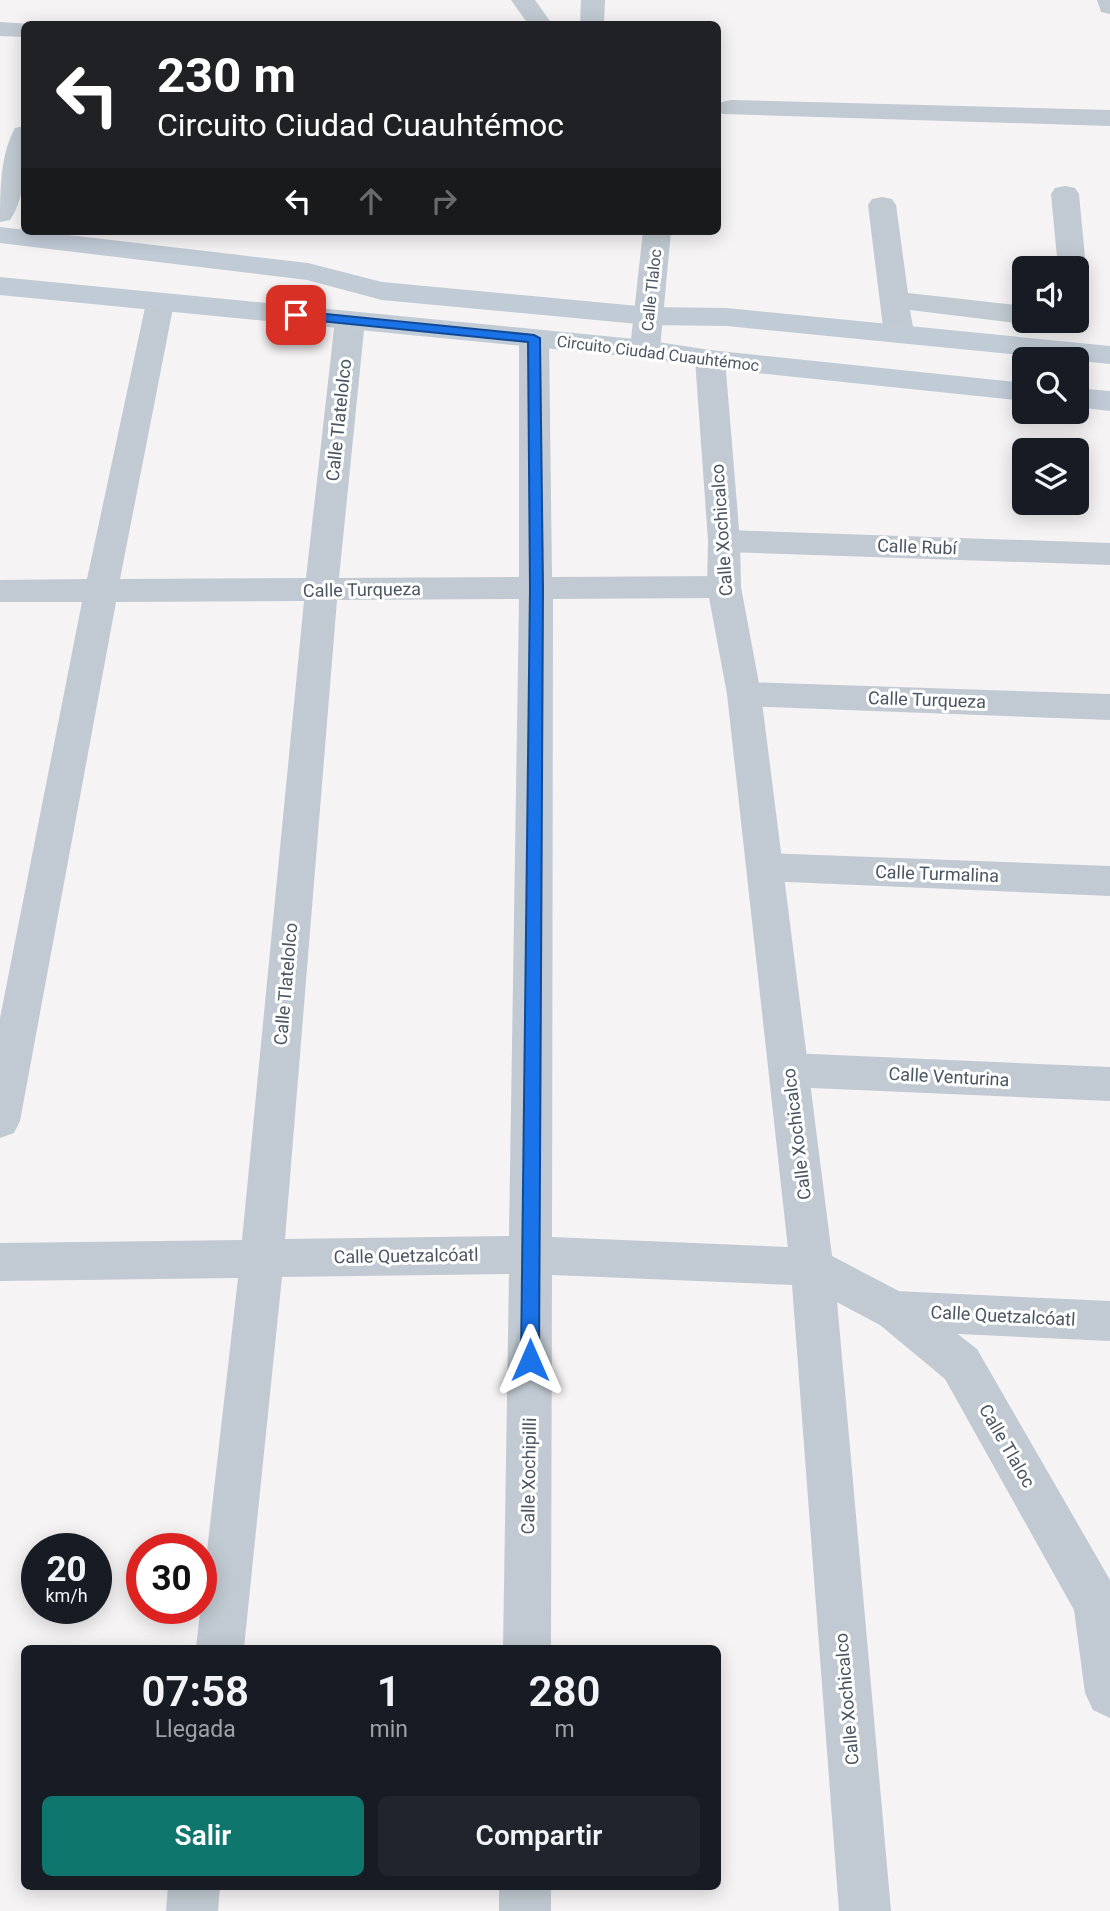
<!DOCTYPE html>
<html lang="es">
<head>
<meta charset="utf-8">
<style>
	:root { --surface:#171b24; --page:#20242c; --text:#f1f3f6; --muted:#9ea1a6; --accent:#0f766e }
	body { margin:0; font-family:Roboto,sans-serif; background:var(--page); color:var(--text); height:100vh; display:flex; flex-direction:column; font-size:26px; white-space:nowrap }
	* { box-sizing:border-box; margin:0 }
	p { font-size:23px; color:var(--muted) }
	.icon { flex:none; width:38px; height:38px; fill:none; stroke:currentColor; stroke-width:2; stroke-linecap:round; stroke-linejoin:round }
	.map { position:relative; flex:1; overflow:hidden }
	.sheet { position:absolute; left:21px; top:1645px; width:700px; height:245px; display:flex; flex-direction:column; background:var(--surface); border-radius:10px; box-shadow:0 4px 18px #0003 }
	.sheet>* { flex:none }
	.guide { position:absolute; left:21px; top:21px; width:700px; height:214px; border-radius:10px; box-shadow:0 4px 18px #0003; background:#202124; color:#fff; overflow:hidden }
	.controls { position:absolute; left:1012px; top:256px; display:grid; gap:14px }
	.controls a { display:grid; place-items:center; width:77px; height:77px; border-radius:10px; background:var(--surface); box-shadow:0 4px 18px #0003; font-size:35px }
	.speed { position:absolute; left:21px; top:1533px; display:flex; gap:14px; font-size:35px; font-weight:700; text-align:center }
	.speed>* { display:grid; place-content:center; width:91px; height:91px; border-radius:50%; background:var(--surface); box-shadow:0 4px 18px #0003; line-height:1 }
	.speed small { font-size:18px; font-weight:400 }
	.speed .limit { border:10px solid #d22; background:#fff; color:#111 }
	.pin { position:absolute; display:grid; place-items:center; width:60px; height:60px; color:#fff; margin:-30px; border-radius:14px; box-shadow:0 4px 10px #0006 }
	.me { position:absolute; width:77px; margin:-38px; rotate:0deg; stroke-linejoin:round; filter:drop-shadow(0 0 5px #0008) }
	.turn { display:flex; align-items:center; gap:24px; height:147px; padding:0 21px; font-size:32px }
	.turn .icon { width:91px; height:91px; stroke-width:2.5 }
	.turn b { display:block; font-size:49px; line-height:60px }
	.lanes { display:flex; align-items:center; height:66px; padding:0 21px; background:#0003; justify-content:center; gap:35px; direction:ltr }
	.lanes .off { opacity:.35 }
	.eta { display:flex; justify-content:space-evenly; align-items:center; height:119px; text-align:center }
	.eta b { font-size:42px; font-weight:600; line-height:49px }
	.cta { display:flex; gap:14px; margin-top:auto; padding:14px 21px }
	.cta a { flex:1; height:80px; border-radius:10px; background:var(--accent); color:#fff; font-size:28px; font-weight:600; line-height:80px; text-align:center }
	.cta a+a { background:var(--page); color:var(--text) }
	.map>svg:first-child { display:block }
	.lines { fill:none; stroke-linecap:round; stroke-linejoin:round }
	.minor { fill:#c1cad2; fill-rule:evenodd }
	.tertiary { fill:#c1cad2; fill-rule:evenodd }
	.secondary { fill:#c1cbd6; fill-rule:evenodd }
	.route { fill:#1a73e8; stroke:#114b97; stroke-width:2 }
	.labels { text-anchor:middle; stroke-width:6; stroke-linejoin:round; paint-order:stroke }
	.far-street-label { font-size:16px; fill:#4a5661; stroke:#fff }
	.street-label { font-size:18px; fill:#4a5661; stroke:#fff }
</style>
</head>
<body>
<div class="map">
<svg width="1110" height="1911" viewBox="0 0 1110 1911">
	<rect width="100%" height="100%" fill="#f5f3f3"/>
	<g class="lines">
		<g class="minor">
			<polygon points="511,0 535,0 552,24 528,24"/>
			<polygon points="581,0 605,0 604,24 580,24"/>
			<polygon points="1097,0 1110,0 1110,14 1101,12"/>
			<polygon points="0,22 32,24 24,24 24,37 0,36"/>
			<polygon points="731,100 1110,110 1110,126 722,114 718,108 722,102"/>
			<path d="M24,126C27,155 27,195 10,220L0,222C0,191 0,155 15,128Z"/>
			<polygon points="1065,186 1075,188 1079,194 1086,268 1082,274 1076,275 1076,268 1058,268 1051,194 1055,188"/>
			<polygon points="882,197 892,199 896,205 908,293 1024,306 1024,320 1034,321 1024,324 910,310 913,327 908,333 898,336 888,333 883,327 868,205 872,199"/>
			<polygon points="643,231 671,231 660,349 655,355 645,358 635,355 630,349"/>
			<path d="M160,294L170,297L174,303L120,579L306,578L335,320L340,314L350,311L360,314L365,320L339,578L519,577V338L524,332L534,329L544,332L549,338L552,577L724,576L736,579L741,587L736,595L724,598L553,599L552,1237L812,1248L827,1253L834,1267L891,1911H839L792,1285L552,1275L551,1648H503L509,1274L282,1277L244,1648H196L238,1278L0,1281V1243L242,1240L304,601L116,602L20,1121L14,1133L0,1138V1018L82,602H0V580L87,579L146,303L150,297ZM519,599L509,1236L285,1239L337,600Z"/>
			<polygon points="1076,314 1082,320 1077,326 1067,329 1054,326 1050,320 1076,320"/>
			<polygon points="724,530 1110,543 1110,565 724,552 713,549 708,541 713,533"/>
			<polygon points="744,682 1110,694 1110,720 744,706 732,703 727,694 732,685"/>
			<polygon points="765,853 1110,866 1110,896 765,881 752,877 746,867 752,857"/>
			<polygon points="789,1053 1110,1067 1110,1101 789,1087 775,1082 769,1070 775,1058"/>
			<polygon points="895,1291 1110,1301 1110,1341 895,1331 880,1325 873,1311 880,1297"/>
			<polygon points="168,1886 220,1886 218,1911 166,1911"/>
			<rect x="499" y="1886" width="52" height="25"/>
		</g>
		<polygon class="tertiary" points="710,350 720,353 725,359 740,541 741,587 761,694 832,1256 910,1297 977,1349 1110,1580 1110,1718 1093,1710 1085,1693 1074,1610 945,1379 880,1325 797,1281 790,1267 727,694 707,587 708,541 695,359 700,353"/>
		<g class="secondary">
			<polygon points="0,227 308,263 382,282 649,307 727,308 1110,346 1110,364 727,326 649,325 382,300 307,280 0,243"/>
			<polygon points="0,277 645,340 710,350 1024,383 1024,401 710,368 645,358 0,295"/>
			<polygon points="1076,388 1110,391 1110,411 1076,407"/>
		</g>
	</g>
	<polygon class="route" points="296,311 534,335 540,338 543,588 539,1360 537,1366 530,1369 524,1366 521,1360 530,588 528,342 291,318 290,315"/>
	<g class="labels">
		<g class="far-street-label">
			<text transform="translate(651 290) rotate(-84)" y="6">Calle Tlaloc</text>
			<text transform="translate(658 353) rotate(7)" y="6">Circuito Ciudad Cuauhtémoc</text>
		</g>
		<g class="street-label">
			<text transform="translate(339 420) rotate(-84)" y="6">Calle Tlatelolco</text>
			<text transform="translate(722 530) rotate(-94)" y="6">Calle Xochicalco</text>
			<text transform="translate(917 547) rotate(2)" y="6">Calle Rubí</text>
			<text transform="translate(362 590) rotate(-1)" y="6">Calle Turqueza</text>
			<text transform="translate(927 700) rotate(2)" y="6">Calle Turqueza</text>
			<text transform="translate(937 874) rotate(2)" y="6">Calle Turmalina</text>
			<text transform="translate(286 984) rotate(-85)" y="6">Calle Tlatelolco</text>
			<text transform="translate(949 1077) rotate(3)" y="6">Calle Venturina</text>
			<text transform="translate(797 1134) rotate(-97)" y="6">Calle Xochicalco</text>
			<text transform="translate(406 1256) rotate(-1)" y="6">Calle Quetzalcóatl</text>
			<text transform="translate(1003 1316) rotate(3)" y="6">Calle Quetzalcóatl</text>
			<text transform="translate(1007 1446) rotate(60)" y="6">Calle Tlaloc</text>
			<text transform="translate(529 1476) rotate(-89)" y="6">Calle Xochipilli</text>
			<text transform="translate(847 1699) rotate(-95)" y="6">Calle Xochicalco</text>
		</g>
	</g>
</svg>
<div class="controls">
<a><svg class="icon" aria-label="sound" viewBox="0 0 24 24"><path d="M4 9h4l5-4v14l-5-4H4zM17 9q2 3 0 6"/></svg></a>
<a><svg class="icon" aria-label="search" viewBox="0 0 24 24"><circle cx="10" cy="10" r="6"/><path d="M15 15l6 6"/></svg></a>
<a><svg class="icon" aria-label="layers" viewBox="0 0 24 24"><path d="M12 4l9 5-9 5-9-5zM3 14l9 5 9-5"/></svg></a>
</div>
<div class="speed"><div>20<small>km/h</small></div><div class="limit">30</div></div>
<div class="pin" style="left:296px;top:315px;background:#d93025"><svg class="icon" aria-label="arrive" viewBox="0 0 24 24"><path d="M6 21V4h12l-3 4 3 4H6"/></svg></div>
<svg class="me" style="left:530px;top:1360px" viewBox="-20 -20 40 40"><path d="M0-17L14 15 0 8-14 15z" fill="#1a73e8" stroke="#fff" stroke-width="4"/></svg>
<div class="guide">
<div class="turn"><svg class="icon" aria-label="left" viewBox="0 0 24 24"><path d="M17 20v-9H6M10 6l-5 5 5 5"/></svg><div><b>230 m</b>Circuito Ciudad Cuauhtémoc</div></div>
<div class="lanes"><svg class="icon" aria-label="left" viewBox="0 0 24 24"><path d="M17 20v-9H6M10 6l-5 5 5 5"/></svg><svg class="icon off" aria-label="ahead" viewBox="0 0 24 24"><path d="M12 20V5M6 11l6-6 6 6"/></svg><svg class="icon off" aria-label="right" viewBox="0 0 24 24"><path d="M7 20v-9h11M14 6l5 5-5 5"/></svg></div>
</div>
<section class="sheet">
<div class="eta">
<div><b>07:58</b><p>Llegada</p></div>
<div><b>1</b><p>min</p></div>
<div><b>280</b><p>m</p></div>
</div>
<div class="cta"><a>Salir</a><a>Compartir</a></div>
</section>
</div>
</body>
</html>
